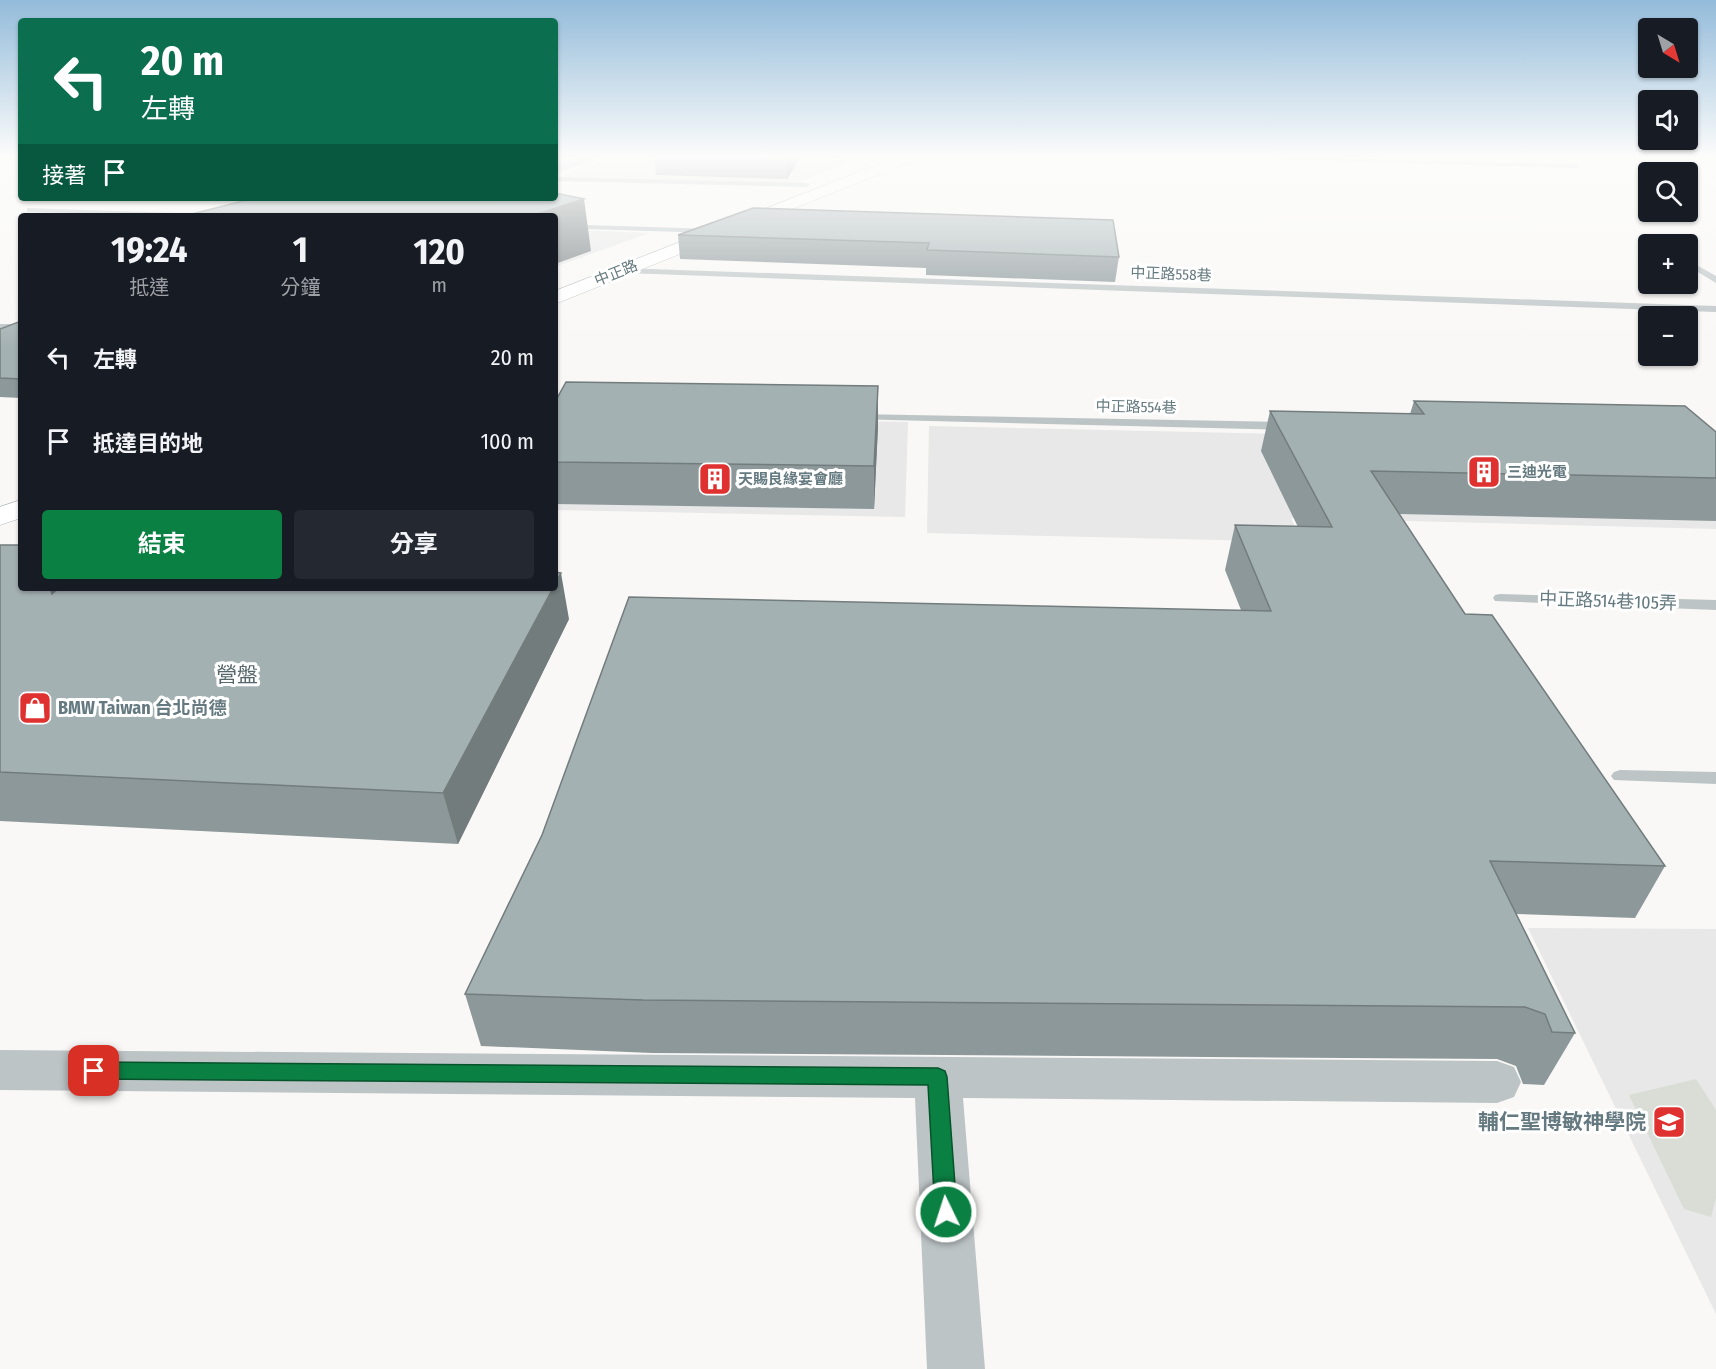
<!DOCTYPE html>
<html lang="zh-TW">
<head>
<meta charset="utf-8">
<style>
	:root { --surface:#171b24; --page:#242831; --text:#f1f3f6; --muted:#9ea1a6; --accent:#0b8043 }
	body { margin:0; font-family:"Fira Sans Condensed","Noto Sans TC",sans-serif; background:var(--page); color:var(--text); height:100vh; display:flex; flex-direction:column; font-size:22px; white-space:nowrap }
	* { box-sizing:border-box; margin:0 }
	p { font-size:20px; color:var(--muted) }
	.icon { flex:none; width:33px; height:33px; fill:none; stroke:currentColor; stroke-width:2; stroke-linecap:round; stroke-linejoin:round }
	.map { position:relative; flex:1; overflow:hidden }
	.panel { position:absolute; left:18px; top:213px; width:540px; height:378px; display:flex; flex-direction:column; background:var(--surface); border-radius:6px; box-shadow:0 2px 4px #0004 }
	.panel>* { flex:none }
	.guide { position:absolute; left:18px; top:18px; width:540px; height:183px; border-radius:6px; box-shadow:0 2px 4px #0004; background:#0b6e4f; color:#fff; overflow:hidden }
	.needle { width:39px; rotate:142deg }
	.controls { position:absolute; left:1638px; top:18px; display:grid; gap:12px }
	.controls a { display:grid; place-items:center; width:60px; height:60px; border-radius:6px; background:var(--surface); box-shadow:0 2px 4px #0004; font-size:30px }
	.pin { position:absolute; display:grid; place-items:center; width:51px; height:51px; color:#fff; margin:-26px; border-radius:12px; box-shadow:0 3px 9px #0006 }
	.me { position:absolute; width:66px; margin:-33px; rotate:356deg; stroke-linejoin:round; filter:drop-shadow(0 0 4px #0008) }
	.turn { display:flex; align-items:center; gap:21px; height:126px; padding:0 24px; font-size:27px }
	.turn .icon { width:78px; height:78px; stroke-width:2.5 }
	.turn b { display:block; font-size:42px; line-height:51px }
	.then { display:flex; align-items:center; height:57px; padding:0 24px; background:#0003; gap:12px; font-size:22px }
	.eta { display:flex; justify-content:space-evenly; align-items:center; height:102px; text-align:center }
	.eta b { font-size:36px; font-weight:700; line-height:42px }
	.cta { display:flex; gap:12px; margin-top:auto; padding:12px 24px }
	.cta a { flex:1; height:69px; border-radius:6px; background:var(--accent); color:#fff; font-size:24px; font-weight:700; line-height:69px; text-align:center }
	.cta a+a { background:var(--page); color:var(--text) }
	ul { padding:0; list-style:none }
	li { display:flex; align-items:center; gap:18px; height:84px; padding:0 24px }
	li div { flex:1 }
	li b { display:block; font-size:22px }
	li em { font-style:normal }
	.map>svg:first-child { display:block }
	.built { fill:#e7e8e7 }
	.green { fill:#daddd5 }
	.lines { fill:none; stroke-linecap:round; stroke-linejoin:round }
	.primary-casing { stroke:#b1b8ba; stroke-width:1 }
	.lane { fill:#bdc4c6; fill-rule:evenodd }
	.street { fill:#bdc4c6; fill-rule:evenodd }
	.primary { fill:#fff; fill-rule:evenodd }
	.wall { fill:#8d989a }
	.shaded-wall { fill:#737c7d }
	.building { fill:#a4b1b3; stroke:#737c7d; stroke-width:1.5 }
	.route { fill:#0b8043; stroke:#07532c; stroke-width:1.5 }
	.labels { text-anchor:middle; stroke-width:6; stroke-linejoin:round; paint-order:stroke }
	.far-street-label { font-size:15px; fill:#657a80; stroke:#fff }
	.far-poi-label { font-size:15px; font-weight:bold; fill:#657a80; stroke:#fff; text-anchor:start }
	.street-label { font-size:18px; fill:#657a80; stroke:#fff }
	.poi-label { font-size:18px; font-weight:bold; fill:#657a80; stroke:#fff; text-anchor:start }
	.quarter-label { font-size:21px; fill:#56676c; stroke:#fff }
	.near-poi-label { font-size:21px; font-weight:bold; fill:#657a80; stroke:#fff; text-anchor:end }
</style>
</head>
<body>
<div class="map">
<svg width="1716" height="1369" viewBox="0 0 1716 1369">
	<rect width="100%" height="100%" fill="#f9f8f6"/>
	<g class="built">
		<polygon points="612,156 864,156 794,184 559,178"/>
		<polygon points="555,229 649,233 555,267"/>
		<polygon points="555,416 908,422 905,517 555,510"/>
		<polygon points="929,426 1684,443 1716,471 1716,529 1291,518 1302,542 927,533"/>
		<polygon points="1528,928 1716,929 1716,1314"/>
	</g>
	<polygon class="green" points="1696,1079 1716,1110 1716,1198 1711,1217 1684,1209 1629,1095"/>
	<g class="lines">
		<g class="primary-casing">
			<g id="primary">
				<polygon points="900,156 919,156 917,159 555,304 555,291"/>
				<polygon points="21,500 21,518 0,525 0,507"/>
			</g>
		</g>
		<g class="lane">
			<polygon points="1222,156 1577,164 1580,166 1577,168 1225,158"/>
			<polygon points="555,177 806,183 810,185 806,187 555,181"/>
			<polygon points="27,208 208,214 212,216 30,212 27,212"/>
			<polygon points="555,224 713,229 717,231 713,233 555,228"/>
			<polygon points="1688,260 1716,276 1716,283 1688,266"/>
			<polygon points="622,268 1716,306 1716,312 625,273 621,270"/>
			<rect x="0" y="324" width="21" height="6"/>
			<polygon points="856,414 1289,422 1295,426 1289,430 852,419 852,415"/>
			<polygon points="1500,594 1716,600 1716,610 1495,601 1493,598 1495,595"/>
			<polygon points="1620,770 1716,772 1716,784 1614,780 1611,776 1614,772"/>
		</g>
		<g class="street">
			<polygon points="580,156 601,156 599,159 555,173 555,164"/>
			<polygon points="0,1050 1497,1061 1514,1067 1521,1082 1514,1097 1497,1103 963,1098 985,1369 927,1369 915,1098 0,1090"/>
		</g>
		<use href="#primary" class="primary"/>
	</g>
	<g class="wall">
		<polygon points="654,156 841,156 840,159 800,158 787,179 656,175"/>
		<polygon points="753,208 1119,257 1115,282 926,275 926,268 680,259 678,235"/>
		<polygon points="21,321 21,398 0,397 0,329"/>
		<polygon points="1414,401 1716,432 1716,521 1399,514 1465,614 1665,866 1635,918 1516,914 1575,1033 1544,1085 1523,1084 1516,1066 1497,1059 652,1053 481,1046 465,994 1241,610 1225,570 1235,525 1298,527 1261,451 1270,411 1410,414"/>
		<polygon points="555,402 878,426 874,509 555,504"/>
		<polygon points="0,545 55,588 56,590 569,619 458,844 0,821"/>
	</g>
	<g class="shaded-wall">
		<polygon points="786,156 800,156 800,158 787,179"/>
		<polygon points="584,199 591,251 555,264 555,216 531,216"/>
		<polygon points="878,386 878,426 874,509 874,466"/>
		<polygon points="561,573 569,619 458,844 443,793 553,588 555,588 555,584"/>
		<polygon points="50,588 55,588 57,591 52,594"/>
	</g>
	<g class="building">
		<polygon points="555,193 584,199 531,216 184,216 255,198 555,198"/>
		<polygon points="753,208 1113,220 1119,257 927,250 929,243 678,235"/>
		<polygon points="21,321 21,379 0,378 0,329"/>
		<polygon points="566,382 878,386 874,466 555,462 555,402"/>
		<polygon points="1414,401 1685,406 1716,432 1716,478 1371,471 1465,614 1492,615 1665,866 1490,861 1575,1033 1552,1032 1545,1014 1525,1007 643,1000 465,994 542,835 629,597 1271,611 1235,525 1332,527 1270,411 1424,414"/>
		<polygon points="0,545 21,545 21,588 50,588 52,594 59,588 553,588 443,793 0,772"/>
		<polygon points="555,572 561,573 555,584"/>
	</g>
	<linearGradient id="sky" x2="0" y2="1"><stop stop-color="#93bbda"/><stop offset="0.45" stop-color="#fcfcfb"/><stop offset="1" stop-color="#fcfcfb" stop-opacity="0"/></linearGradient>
	<rect width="1716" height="348" fill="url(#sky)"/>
	<polygon class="route" points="94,1062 938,1068 945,1071 947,1077 957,1212 954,1219 946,1222 938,1219 935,1212 928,1085 94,1079 87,1077 84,1071 87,1065"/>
	<defs>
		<g id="building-square" transform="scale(1.725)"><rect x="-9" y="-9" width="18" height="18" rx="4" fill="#df3130" stroke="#fff"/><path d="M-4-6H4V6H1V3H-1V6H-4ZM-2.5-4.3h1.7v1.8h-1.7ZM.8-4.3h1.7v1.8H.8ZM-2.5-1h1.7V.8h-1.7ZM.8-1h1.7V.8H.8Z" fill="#fff"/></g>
		<g id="shop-square" transform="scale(1.725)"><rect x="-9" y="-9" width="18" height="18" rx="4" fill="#df3130" stroke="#fff"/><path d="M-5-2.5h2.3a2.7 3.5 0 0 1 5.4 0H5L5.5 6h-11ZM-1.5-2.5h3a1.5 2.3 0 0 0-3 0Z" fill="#fff"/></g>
		<g id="university-square" transform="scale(1.725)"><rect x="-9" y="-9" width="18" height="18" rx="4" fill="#df3130" stroke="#fff"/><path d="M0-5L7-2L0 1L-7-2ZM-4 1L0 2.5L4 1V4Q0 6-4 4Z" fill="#fff"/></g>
	</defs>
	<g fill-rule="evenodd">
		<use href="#building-square" x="1484" y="472"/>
		<use href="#building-square" x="715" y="479"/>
		<use href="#shop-square" x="35" y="708"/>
		<use href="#university-square" x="1669" y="1122"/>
	</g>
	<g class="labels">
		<g class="far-street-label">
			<text transform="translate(616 273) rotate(-22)" y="5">中正路</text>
			<text transform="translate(1171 274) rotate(2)" y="5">中正路558巷</text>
			<text transform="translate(1136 407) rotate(1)" y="5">中正路554巷</text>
		</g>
		<g class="far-poi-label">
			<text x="1507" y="477">三迪光電</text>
			<text x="738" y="484">天賜良緣宴會廳</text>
		</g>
		<g class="street-label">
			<text transform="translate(1608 601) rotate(2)" y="6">中正路514巷105弄</text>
		</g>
		<g class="poi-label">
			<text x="58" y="714">BMW Taiwan 台北尚德</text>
		</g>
		<g class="quarter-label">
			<text x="237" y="682">營盤</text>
		</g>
		<g class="near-poi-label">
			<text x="1646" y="1129">輔仁聖博敏神學院</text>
		</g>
	</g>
</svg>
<div class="controls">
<a><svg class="needle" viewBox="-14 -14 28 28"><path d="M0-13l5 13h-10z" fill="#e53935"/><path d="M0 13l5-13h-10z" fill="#9ea1a6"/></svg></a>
<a><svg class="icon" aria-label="sound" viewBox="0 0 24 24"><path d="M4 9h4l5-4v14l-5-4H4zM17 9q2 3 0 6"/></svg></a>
<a><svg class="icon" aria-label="search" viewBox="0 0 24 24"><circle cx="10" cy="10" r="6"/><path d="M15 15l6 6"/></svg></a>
<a>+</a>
<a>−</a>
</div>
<div class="pin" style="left:94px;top:1071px;background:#d93025"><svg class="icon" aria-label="arrive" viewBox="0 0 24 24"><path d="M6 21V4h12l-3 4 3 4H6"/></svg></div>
<svg class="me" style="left:946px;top:1212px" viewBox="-20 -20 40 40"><circle r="17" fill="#0b8043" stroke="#fff" stroke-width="3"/><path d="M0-11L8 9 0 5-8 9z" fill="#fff"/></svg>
<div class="guide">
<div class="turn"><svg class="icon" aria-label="left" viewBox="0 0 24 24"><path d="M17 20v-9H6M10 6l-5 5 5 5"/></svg><div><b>20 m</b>左轉</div></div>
<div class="then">接著<svg class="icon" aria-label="arrive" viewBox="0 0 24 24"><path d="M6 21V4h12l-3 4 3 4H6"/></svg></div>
</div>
<section class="panel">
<div class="eta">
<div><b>19:24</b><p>抵達</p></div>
<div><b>1</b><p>分鐘</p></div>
<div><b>120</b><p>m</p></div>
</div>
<ul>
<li><svg class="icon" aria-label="left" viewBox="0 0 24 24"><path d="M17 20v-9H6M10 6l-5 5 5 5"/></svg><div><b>左轉</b></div><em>20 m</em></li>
<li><svg class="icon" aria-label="arrive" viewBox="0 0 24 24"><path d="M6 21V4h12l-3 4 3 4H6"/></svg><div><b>抵達目的地</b></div><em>100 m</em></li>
</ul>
<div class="cta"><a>結束</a><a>分享</a></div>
</section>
</div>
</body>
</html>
